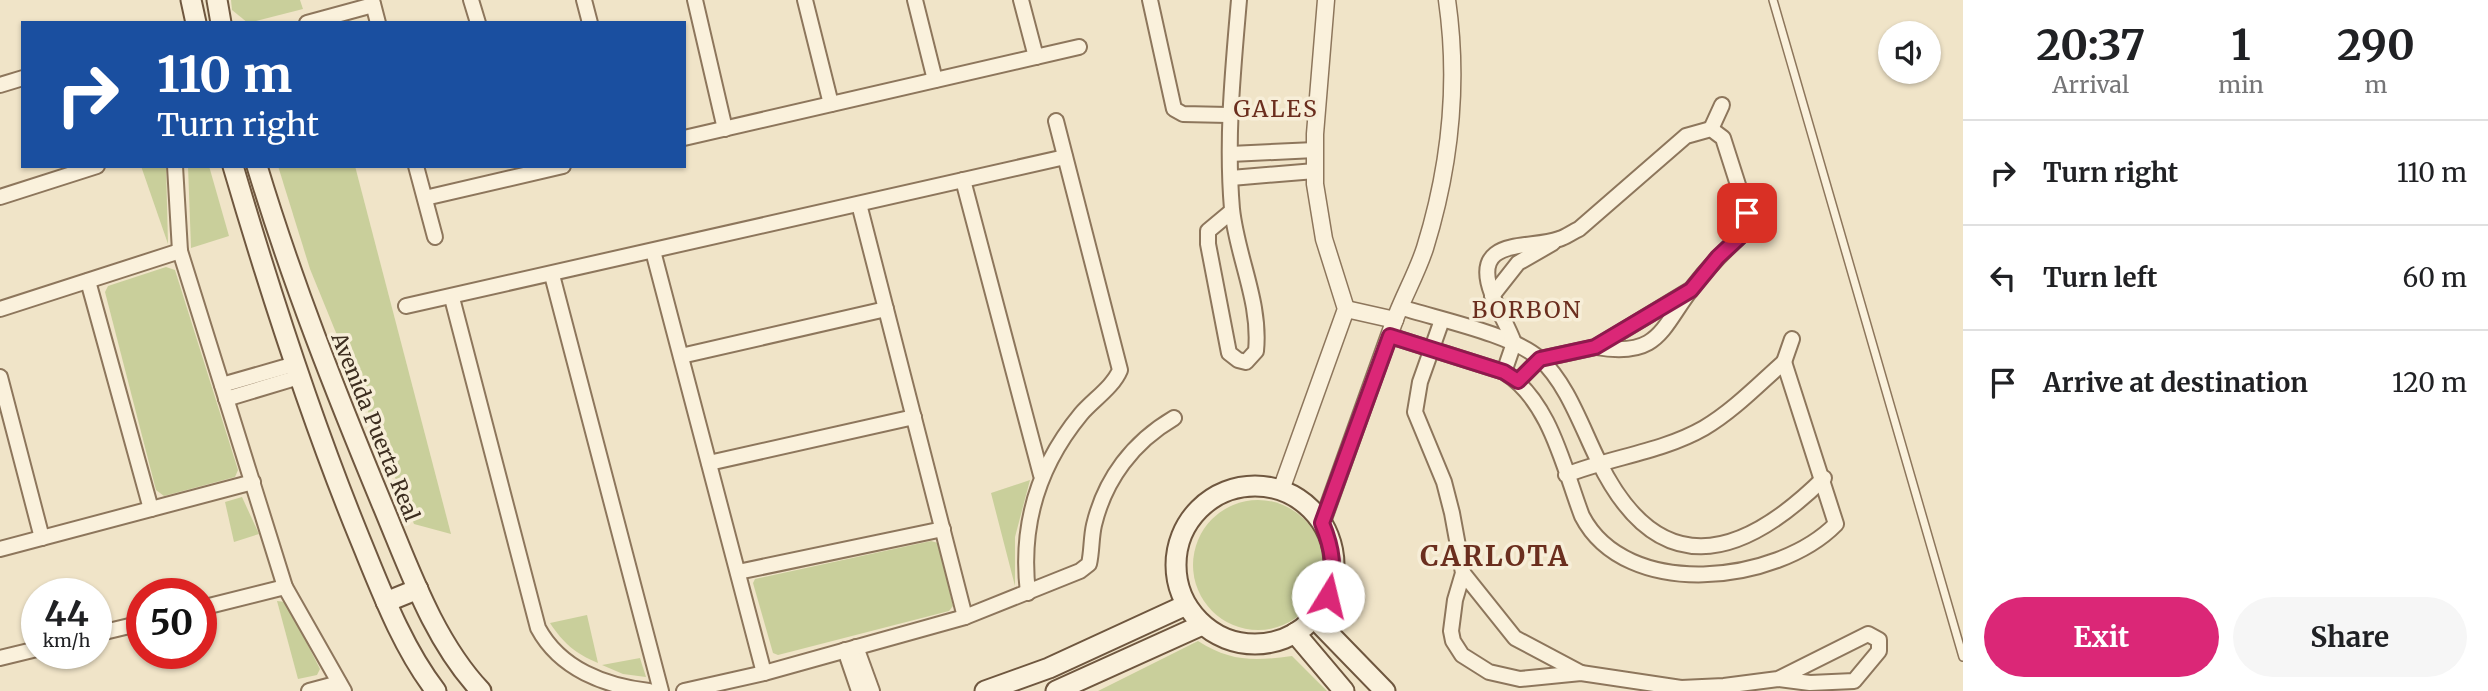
<!DOCTYPE html>
<html lang="en">
<head>
<meta charset="utf-8">
<style>
	:root { --surface:#fff; --page:#f6f6f6; --text:#202124; --muted:#757577; --line:#e0e0e0; --accent:#db2777 }
	body { margin:0; font-family:Merriweather,serif; background:var(--page); color:var(--text); height:100vh; display:flex; flex-direction:column; font-size:26px; white-space:nowrap }
	* { box-sizing:border-box; margin:0 }
	p { font-size:23px; color:var(--muted) }
	.icon { flex:none; width:38px; height:38px; fill:none; stroke:currentColor; stroke-width:2; stroke-linecap:round; stroke-linejoin:round }
	.map { position:relative; flex:1; overflow:hidden }
	.panel { display:flex; flex-direction:column; background:var(--surface); width:525px }
	.panel>* { flex:none }
	.banner { position:absolute; left:21px; top:21px; width:665px; height:147px; border-radius:0px; box-shadow:0 2px 5px #0004; background:#1a4fa0; color:#fff; overflow:hidden }
	.buttons { position:absolute; left:1878px; top:21px; display:grid; gap:14px }
	.buttons a { display:grid; place-items:center; width:63px; height:63px; border-radius:50%; background:var(--surface); box-shadow:0 2px 5px #0004; font-size:35px }
	.speed { position:absolute; left:21px; top:578px; display:flex; gap:14px; font-size:35px; font-weight:700; text-align:center }
	.speed>* { display:grid; place-content:center; width:91px; height:91px; border-radius:50%; background:var(--surface); box-shadow:0 2px 5px #0004; line-height:1 }
	.speed small { font-size:18px; font-weight:400 }
	.speed .limit { border:10px solid #d22; background:#fff; color:#111 }
	.pin { position:absolute; display:grid; place-items:center; width:60px; height:60px; color:#fff; margin:-30px; border-radius:14px; box-shadow:0 4px 10px #0006 }
	.me { position:absolute; width:77px; margin:-38px; rotate:9deg; stroke-linejoin:round; filter:drop-shadow(0 0 5px #0008) }
	.turn { display:flex; align-items:center; gap:24px; height:147px; padding:0 21px; font-size:32px }
	.turn .icon { width:91px; height:91px; stroke-width:2.5 }
	.turn b { display:block; font-size:49px; line-height:60px }
	.eta { display:flex; justify-content:space-evenly; align-items:center; height:119px; text-align:center }
	.eta b { font-size:42px; font-weight:700; line-height:49px }
	.cta { display:flex; gap:14px; margin-top:auto; padding:14px 21px }
	.cta a { flex:1; height:80px; border-radius:42px; background:var(--accent); color:#fff; font-size:28px; font-weight:700; line-height:80px; text-align:center }
	.cta a+a { background:var(--page); color:var(--text) }
	ul { padding:0; list-style:none }
	li { display:flex; align-items:center; gap:21px; height:105px; padding:0 21px; border-top:2px solid var(--line) }
	li div { flex:1 }
	li b { display:block; font-size:26px }
	li em { font-style:normal }
	main { display:flex; flex:1; min-height:0 }
	.map>svg:first-child { display:block }
	.green { fill:#c9cf9b }
	.lines { fill:none; stroke-linecap:round; stroke-linejoin:round }
	.service-casing { stroke:#8d765c; stroke-width:10 }
	.minor-casing { stroke:#8d765c; stroke-width:18 }
	.tertiary-casing { stroke:#8d765c; stroke-width:19 }
	.secondary-casing { stroke:#6f573f; stroke-width:23 }
	.service { stroke:#faf1dc; stroke-width:7 }
	.minor { stroke:#faf1dc; stroke-width:14 }
	.tertiary { stroke:#faf1dc; stroke-width:16 }
	.secondary { stroke:#faf1dc; stroke-width:19 }
	.route-casing { stroke:#8e194d; stroke-width:18 }
	.route { stroke:#db2777; stroke-width:12 }
	.labels { text-anchor:middle; stroke-width:7; stroke-linejoin:round; paint-order:stroke }
	.street-label { font-size:21px; fill:#3d2e20; stroke:#f7eed8 }
	.neighbourhood-label { font-size:23px; letter-spacing:2px; fill:#6b2e1e; stroke:#f7eed8 }
	.district-label { font-size:28px; font-weight:bold; letter-spacing:2px; fill:#6b2e1e; stroke:#f7eed8 }
</style>
</head>
<body>
<main>
<div class="map">
<svg width="1963" height="691" viewBox="0 0 1963 691">
	<rect width="100%" height="100%" fill="#f0e4c8"/>
	<g class="green">
		<polygon points="231,0 300,0 303,9 248,23 232,10"/>
		<polygon points="141,166 166,166 168,244"/>
		<polygon points="188,166 209,166 229,236 191,248"/>
		<polygon points="278,166 355,166 451,534 414,524 310,269"/>
		<polygon points="166,267 175,270 238,470 235,477 164,496 156,490 105,292 108,286"/>
		<polygon points="1030,480 1015,537 1015,586 991,493"/>
		<polygon points="242,497 259,534 234,542 225,502"/>
		<circle cx="1258" cy="565" r="65"/>
		<polygon points="931,541 938,543 953,606 949,611 778,655 773,653 753,583 755,579"/>
		<polygon points="277,601 286,602 320,669 317,675 298,679"/>
		<path d="M587,615L598,663C576,654 563,643 550,623Z"/>
		<path d="M1198,641C1231,662 1254,661 1292,656L1327,691H1098Z"/>
		<polygon points="640,658 646,677 623,674 602,665"/>
	</g>
	<g class="lines">
		<g class="service-casing">
			<polyline id="service" points="1773,0 1963,657"/>
		</g>
		<g class="minor-casing">
			<g id="minor">
				<polyline points="372,0 378,23"/>
				<polyline points="471,0 478,23"/>
				<polyline points="584,0 590,23"/>
				<polyline points="695,0 725,129"/>
				<polyline points="805,0 831,104"/>
				<polyline points="915,0 935,80"/>
				<polyline points="1021,0 1036,57"/>
				<polyline points="1150,0 1174,109 1183,114 1228,115"/>
				<polyline points="307,23 373,5"/>
				<polyline points="0,85 23,78"/>
				<polyline points="1711,129 1722,105"/>
				<polyline points="684,138 1079,47"/>
				<polyline points="1230,154 1315,150"/>
				<polyline points="175,166 180,251 285,587 344,691"/>
				<polyline points="416,166 435,237"/>
				<polyline points="1231,178 1315,171"/>
				<polyline points="963,180 1041,475"/>
				<polyline points="0,197 97,166"/>
				<polyline points="425,198 563,166"/>
				<polyline points="859,204 965,617"/>
				<path d="M1232,211L1208,231V244L1229,353L1238,360L1246,362L1256,351C1261,302 1237,257 1232,209C1226,138 1233,70 1239,0"/>
				<polyline points="653,251 764,673"/>
				<polyline points="552,275 661,691"/>
				<polyline points="88,281 151,509"/>
				<polyline points="1492,296 1518,263 1553,243"/>
				<path d="M452,298L538,628C560,669 605,686 649,691"/>
				<polyline points="406,306 1065,157"/>
				<path d="M1400,307C1437,319 1512,334 1540,359C1567,383 1582,428 1598,460C1657,582 1739,562 1824,478"/>
				<polyline points="0,309 180,251"/>
				<polyline points="1442,320 1420,382 1415,412 1444,482 1452,513 1463,573 1455,600 1451,631 1453,641 1462,655 1489,672 1520,679 1581,673 1681,688 1724,686 1778,679 1868,634 1879,640 1879,651 1854,681 1810,683 1778,679"/>
				<path d="M1390,336L1504,372C1550,400 1564,469 1582,516C1626,601 1777,584 1836,524L1784,362C1759,384 1733,411 1704,428C1662,452 1611,457 1566,475"/>
				<polyline points="681,356 886,309"/>
				<polyline points="1784,362 1792,339"/>
				<path d="M1504,372L1514,343C1508,326 1498,311 1492,294C1470,236 1529,250 1559,239C1566,237 1572,232 1579,229L1686,136L1711,129L1723,138L1747,213L1746,231C1727,248 1709,266 1693,287C1661,328 1660,358 1596,347"/>
				<polyline points="0,377 42,538"/>
				<polyline points="1518,381 1540,359 1596,347 1690,290"/>
				<polyline points="222,385 295,364"/>
				<polyline points="226,399 299,377"/>
				<polyline points="709,463 914,417"/>
				<polyline points="0,549 253,482"/>
				<polyline points="738,572 943,529"/>
				<polyline points="1463,573 1515,638 1581,673"/>
				<path d="M1028,593C1020,526 1038,466 1081,414C1093,400 1113,387 1120,370L1056,121"/>
				<polyline points="201,608 285,587"/>
				<polyline points="96,634 142,623"/>
				<polyline points="856,647 872,691"/>
				<polyline points="845,650 859,691"/>
				<polyline points="0,658 37,649"/>
				<polyline points="309,691 339,683"/>
				<path d="M684,691L764,673L965,617L1080,571L1089,564C1092,551 1091,538 1094,525C1105,479 1133,442 1174,418"/>
			</g>
		</g>
		<g class="tertiary-casing">
			<g id="tertiary">
				<polyline points="1346,309 1395,320"/>
				<polyline points="1281,490 1346,309 1324,239 1315,184 1315,134 1326,0"/>
				<path d="M1322,523C1346,456 1370,389 1394,322C1403,297 1417,273 1425,248C1450,167 1459,83 1447,0"/>
			</g>
		</g>
		<g class="secondary-casing">
			<g id="secondary">
				<polyline points="191,0 196,23"/>
				<polyline points="217,0 221,23"/>
				<path d="M233,166C270,292 310,417 360,539C381,590 402,647 436,691"/>
				<path d="M257,166C292,282 336,393 382,504C409,568 433,640 481,691"/>
				<circle cx="1255" cy="565" r="79"/>
				<polyline points="386,602 418,589"/>
				<polyline points="1314,618 1385,691"/>
				<polyline points="1295,633 1344,691"/>
				<polyline points="985,691 1049,668 1186,605"/>
				<polyline points="1056,691 1202,625"/>
			</g>
		</g>
		<use href="#service" class="service"/>
		<use href="#minor" class="minor"/>
		<use href="#tertiary" class="tertiary"/>
		<use href="#secondary" class="secondary"/>
	</g>
	<g class="lines">
		<g class="route-casing">
			<path id="route" d="M1328,596C1335,568 1333,550 1322,523L1390,336L1504,372L1518,381L1540,359L1595,347L1691,290L1718,257L1746,231L1747,213"/>
		</g>
		<use href="#route" class="route"/>
	</g>
	<g class="labels">
		<g class="street-label">
			<text transform="translate(375 427) rotate(68)" y="7">Avenida Puerta Real</text>
		</g>
		<g class="neighbourhood-label">
			<text x="1276" y="117">GALES</text>
			<text x="1527" y="318">BORBON</text>
		</g>
		<g class="district-label">
			<text x="1495" y="566">CARLOTA</text>
		</g>
	</g>
</svg>
<div class="buttons">
<a><svg class="icon" aria-label="sound" viewBox="0 0 24 24"><path d="M4 9h4l5-4v14l-5-4H4zM17 9q2 3 0 6"/></svg></a>
</div>
<div class="speed"><div>44<small>km/h</small></div><div class="limit">50</div></div>
<div class="pin" style="left:1747px;top:213px;background:#d93025"><svg class="icon" aria-label="arrive" viewBox="0 0 24 24"><path d="M6 21V4h12l-3 4 3 4H6"/></svg></div>
<svg class="me" style="left:1328px;top:596px" viewBox="-20 -20 40 40"><circle r="19" fill="#fff"/><path d="M0-13L10 11 0 6-10 11z" fill="#db2777"/></svg>
<div class="banner">
<div class="turn"><svg class="icon" aria-label="right" viewBox="0 0 24 24"><path d="M7 20v-9h11M14 6l5 5-5 5"/></svg><div><b>110 m</b>Turn right</div></div>
</div>
</div>
<section class="panel">
<div class="eta">
<div><b>20:37</b><p>Arrival</p></div>
<div><b>1</b><p>min</p></div>
<div><b>290</b><p>m</p></div>
</div>
<ul>
<li><svg class="icon" aria-label="right" viewBox="0 0 24 24"><path d="M7 20v-9h11M14 6l5 5-5 5"/></svg><div><b>Turn right</b></div><em>110 m</em></li>
<li><svg class="icon" aria-label="left" viewBox="0 0 24 24"><path d="M17 20v-9H6M10 6l-5 5 5 5"/></svg><div><b>Turn left</b></div><em>60 m</em></li>
<li><svg class="icon" aria-label="arrive" viewBox="0 0 24 24"><path d="M6 21V4h12l-3 4 3 4H6"/></svg><div><b>Arrive at destination</b></div><em>120 m</em></li>
</ul>
<div class="cta"><a>Exit</a><a>Share</a></div>
</section>
</main>
</body>
</html>
